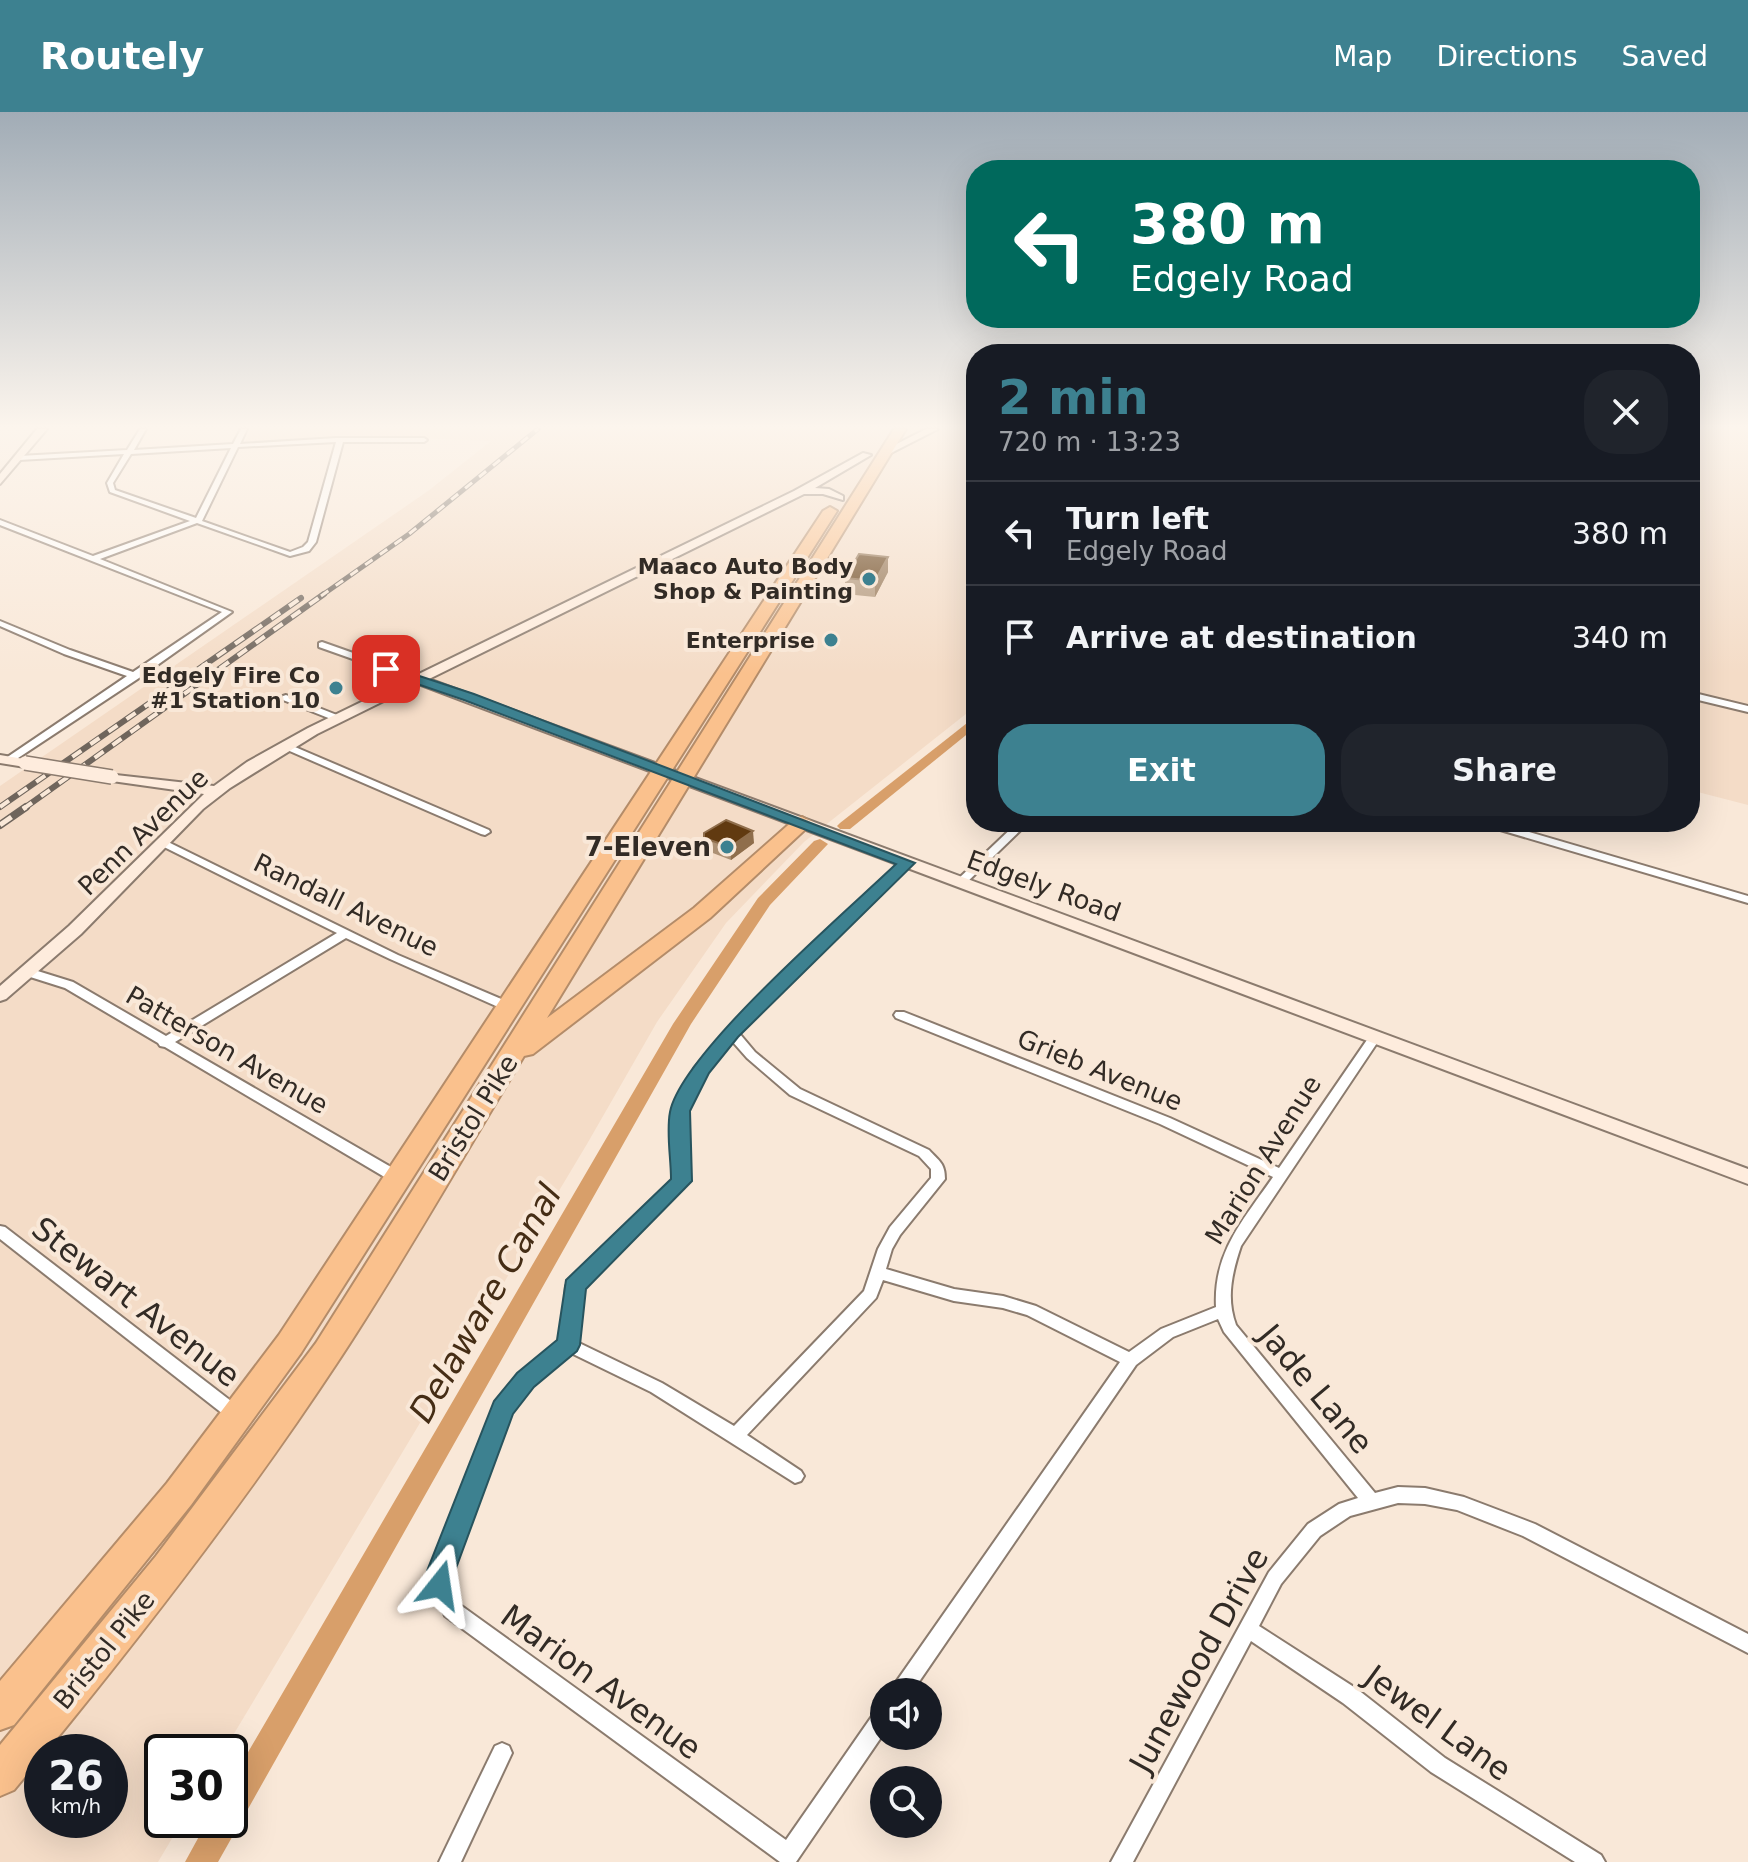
<!DOCTYPE html>
<html lang="en">
<head>
<meta charset="utf-8">
<style>
	:root { --surface:#171b24; --page:#20242c; --text:#f1f3f6; --muted:#9ea1a6; --line:#363941; --accent:#3d8190 }
	body { margin:0; font-family:"DejaVu Sans",sans-serif; background:var(--page); color:var(--text); height:100vh; display:flex; flex-direction:column; font-size:30px; white-space:nowrap }
	* { box-sizing:border-box; margin:0 }
	p { font-size:26px; color:var(--muted) }
	.icon { flex:none; width:44px; height:44px; fill:none; stroke:currentColor; stroke-width:2; stroke-linecap:round; stroke-linejoin:round }
	.map { position:relative; flex:1; overflow:hidden }
	.drawer { position:absolute; left:966px; top:232px; width:734px; height:488px; display:flex; flex-direction:column; background:var(--surface); border-radius:32px; box-shadow:0 8px 32px #0002 }
	.drawer>* { flex:none }
	.hud { position:absolute; left:966px; top:48px; width:734px; height:168px; border-radius:32px; box-shadow:0 8px 32px #0002; background:#00695c; color:#fff; overflow:hidden }
	.buttons { position:absolute; left:870px; top:1566px; display:grid; gap:16px }
	.buttons a { display:grid; place-items:center; width:72px; height:72px; border-radius:50%; background:var(--surface); box-shadow:0 8px 32px #0002; font-size:40px }
	.speed { position:absolute; left:24px; top:1622px; display:flex; gap:16px; font-size:40px; font-weight:700; text-align:center }
	.speed>* { display:grid; place-content:center; width:104px; height:104px; border-radius:50%; background:var(--surface); box-shadow:0 8px 32px #0002; line-height:1 }
	.speed small { font-size:20px; font-weight:400 }
	.speed .limit { border:4px solid #111; border-radius:12px; background:#fff; color:#111 }
	.pin { position:absolute; display:grid; place-items:center; width:68px; height:68px; color:#fff; margin:-34px; border-radius:16px; box-shadow:0 4px 12px #0006 }
	.me { position:absolute; width:88px; margin:-44px; rotate:15deg; stroke-linejoin:round; filter:drop-shadow(0 0 6px #0008) }
	.turn { display:flex; align-items:center; gap:28px; height:168px; padding:0 32px; font-size:36px }
	.turn .icon { width:104px; height:104px; stroke-width:2.5 }
	.turn b { display:block; font-size:56px; line-height:68px }
	.round { display:grid; place-items:center; flex:none; width:84px; height:84px; border-radius:32px; background:var(--page) }
	.summary { display:flex; align-items:center; justify-content:space-between; height:136px; padding:0 32px }
	h1 { font-size:48px; font-weight:700; line-height:60px; color:var(--accent) }
	.button { display:flex; gap:16px; margin-top:auto; padding:16px 32px }
	.button a { flex:1; height:92px; border-radius:32px; background:var(--accent); color:#fff; font-size:32px; font-weight:700; line-height:92px; text-align:center }
	.button a+a { background:var(--page); color:var(--text) }
	ul { padding:0; list-style:none }
	li { display:flex; align-items:center; gap:24px; height:104px; padding:0 32px; border-top:2px solid var(--line) }
	li div { flex:1 }
	li b { display:block; font-size:30px }
	li em { font-style:normal }
	header { display:flex; align-items:center; gap:48px; box-sizing:border-box; height:112px; padding:0 40px; background:var(--accent); color:#fff }
	header strong { font-size:38px }
	nav { display:flex; gap:44px; margin-inline-start:auto; font-size:28px }
	.map>svg:first-child { display:block }
	.built { fill:#f4dcc7; fill-rule:evenodd }
	.lines { fill:none; stroke-linecap:round; stroke-linejoin:round }
	.canal { fill:#d89f6a; fill-rule:evenodd }
	.street-casing { stroke:#8b7b6e; stroke-width:4 }
	.secondary-casing { stroke:#8b7b6e; stroke-width:4 }
	.highway-casing { stroke:#b48c69; stroke-width:4 }
	.street { fill:#fff; fill-rule:evenodd }
	.secondary { fill:#feecdd; fill-rule:evenodd }
	.highway { fill:#fac18d; fill-rule:evenodd }
	.rail-far2-casing { stroke:#6f655c; stroke-width:5 }
	.rail-far1-casing { stroke:#6f655c; stroke-width:6 }
	.rail-casing { stroke:#6f655c; stroke-width:8 }
	.rail-far2 { stroke:#f9e8d8; stroke-width:3; stroke-dasharray:9; stroke-linecap:butt }
	.rail-far1 { stroke:#f9e8d8; stroke-width:4; stroke-dasharray:11; stroke-linecap:butt }
	.rail { stroke:#f9e8d8; stroke-width:5; stroke-dasharray:14; stroke-linecap:butt }
	.secondary-bridge-casing { stroke:#8b7b6e; stroke-width:16; stroke-linecap:butt }
	.secondary-bridge { stroke:#feecdd; stroke-width:13 }
	.wall { fill:#ad9174 }
	.shaded-wall { fill:#8f6e4c }
	.building { fill:#613a10; stroke:#8f6e4c; stroke-width:2 }
	.route { fill:#3d8190; stroke:#28545e; stroke-width:2 }
	.poi-dot { fill:#3d8190; stroke:#f9e8d8; stroke-width:3 }
	.labels { text-anchor:middle; stroke-width:8; stroke-linejoin:round; paint-order:stroke }
	.far-poi-label { font-size:22px; font-weight:bold; fill:#322b25; stroke:#f9e8d8; text-anchor:end }
	.street-label { font-size:26px; fill:#322b25; stroke:#f9e8d8 }
	.poi-label { font-size:26px; font-weight:bold; fill:#322b25; stroke:#f9e8d8; text-anchor:end }
	.near-street-label { font-size:32px; fill:#322b25; stroke:#f9e8d8 }
	.near-water-label { font-size:34px; font-style:italic; fill:#452d15; stroke:#f9e8d8 }
</style>
</head>
<body>
<header>
<strong>Routely</strong>
<nav><a>Map</a><a>Directions</a><a>Saved</a></nav>
</header>
<div class="map">
<svg width="1748" height="1750" viewBox="0 0 1748 1750">
	<rect width="100%" height="100%" fill="#f9e8d8"/>
	<g class="built">
		<path d="M251,317H976V594L804,730L726,811L657,910L587,1032L223,1640H162V1708H183L158,1750H0V674L428,379L491,329L344,323L245,330ZM42,1640H110V1708H42Z"/>
		<polygon points="1690,317 1748,317 1748,693 1690,678"/>
	</g>
	<g class="lines">
		<g class="canal">
			<polygon points="976,604 976,615 850,717 840,717 837,714 840,711"/>
			<polygon points="820,727 828,732 770,793 691,912 218,1750 185,1750 208,1708 230,1708 230,1671 673,912 758,786 814,729"/>
		</g>
		<g class="street-casing">
			<g id="street">
				<path d="M140,317H146L134,338L233,332L241,317H247L240,332L336,326H424L427,328L424,330H343L316,430L309,439L290,444L197,411L100,447L232,500L139,566L12,650H6V646L127,564L64,542L0,514V509L70,538L133,560L222,500L0,413V408L93,444L190,409L110,380L107,371L124,342L19,348L16,346L19,344L127,338ZM336,330L308,430L303,435L290,440L202,409L238,335ZM231,336L196,406L115,378L113,371L131,342Z"/>
				<polygon points="322,530 421,565 422,567 421,569 415,569 319,535 319,531"/>
				<polygon points="1690,580 1748,594 1748,600 1690,586"/>
				<polygon points="286,583 342,605 344,607 339,610 336,609 283,588 283,584"/>
				<polygon points="288,632 489,718 490,720 485,723 481,722 285,637 283,635"/>
				<polygon points="1018,710 1029,710 964,773 956,773 955,771 956,769"/>
				<polygon points="1479,710 1495,710 1748,784 1748,791 1480,712"/>
				<polygon points="164,728 398,843 513,892 515,895 513,898 505,898 390,847 346,826 175,930 403,1062 405,1066 403,1070 393,1070 165,935 160,934 158,931 65,876 24,863 22,860 28,856 73,870 166,924 337,821 160,733 159,731"/>
				<path d="M906,748L911,751L910,753L739,921L755,940L800,977L929,1038C939,1049 945,1051 945,1067L900,1123L892,1137L886,1157L954,1177L1003,1184L1036,1194L1129,1240L1161,1217L1216,1195C1213,1140 1244,1107 1273,1065L1160,1012L896,906L894,903L896,900H904L1170,1006L1279,1056L1371,922H1379L1381,925L1379,928L1241,1134C1232,1161 1226,1186 1236,1213L1375,1381L1398,1375L1425,1376L1464,1385L1535,1412L1748,1522V1541L1523,1424L1457,1398L1425,1392L1398,1391L1350,1404L1320,1424L1281,1472L1259,1514L1357,1577L1445,1646L1601,1743L1605,1750H1575L1431,1660L1343,1591L1251,1529L1133,1750H1111L1269,1460L1308,1412L1339,1392L1358,1386L1224,1220L1218,1207L1173,1225L1136,1253L912,1580H891L894,1573L1120,1250L1027,1203L1003,1196L954,1189L883,1168L876,1186L747,1323L801,1359L804,1364L801,1369L795,1371L651,1280L571,1241L532,1273L510,1300L450,1459L449,1473L459,1492L786,1728L877,1597L884,1594V1621L796,1750H780L445,1504L431,1473L432,1459L497,1292L520,1263L561,1230L566,1174L569,1170L675,1067L673,999L695,955L728,918L902,749ZM732,929L747,946L790,983L919,1044L931,1057V1066L890,1115L878,1137L864,1179L734,1314L662,1271L577,1230L581,1176L689,1069L687,999L706,960Z"/>
				<polygon points="0,1114 5,1115 244,1299 246,1304 244,1309 238,1311 232,1309 0,1127"/>
				<polygon points="502,1631 509,1634 512,1641 461,1750 439,1750 495,1634"/>
			</g>
		</g>
		<g class="secondary-casing">
			<g id="secondary">
				<polygon points="37,317 47,317 0,372 0,362"/>
				<polygon points="926,317 938,317 889,342 881,340"/>
				<polygon points="863,341 871,343 815,376 829,377 843,384 843,388 823,382 804,382 429,567 1748,1057 1748,1072 418,572 317,622 230,676 203,697 81,822 6,887 0,889 0,874 69,814 204,682 112,669 107,668 107,662 214,674 247,650 308,616 794,379"/>
				<polygon points="0,643 30,648 32,651 25,655 0,651"/>
			</g>
		</g>
		<g class="highway-casing">
			<g id="highway">
				<path d="M894,317H906L547,906L694,796L795,707L802,705L812,711L710,806L533,942L524,944C462,1046 403,1151 337,1251C248,1386 148,1515 46,1640H42V1644L14,1678L0,1684V1633L156,1444L316,1231Z"/>
				<polygon points="830,395 837,399 301,1241 191,1393 14,1613 0,1618 0,1569 167,1371 279,1223 823,399"/>
			</g>
		</g>
		<use href="#street" class="street"/>
		<use href="#secondary" class="secondary"/>
		<use href="#highway" class="highway"/>
		<g class="rail-far2-casing">
			<polyline id="rail-far2" points="321,484 409,422 538,317"/>
		</g>
		<g class="rail-far1-casing">
			<g id="rail-far1">
				<polyline points="0,695 301,486"/>
				<polyline points="23,697 324,482"/>
			</g>
		</g>
		<g class="rail-casing">
			<polyline id="rail" points="0,713 26,695"/>
		</g>
		<use href="#rail-far2" class="rail-far2"/>
		<use href="#rail-far1" class="rail-far1"/>
		<use href="#rail" class="rail"/>
		<g class="secondary-bridge-casing">
			<polyline id="secondary-bridge" points="25,651 112,665"/>
		</g>
		<use href="#secondary-bridge" class="secondary-bridge"/>
	</g>
	<g class="wall">
		<polygon points="888,445 888,460 875,485 845,482 845,466"/>
		<polygon points="704,721 754,731 731,748 705,738"/>
	</g>
	<g class="shaded-wall">
		<polygon points="888,445 888,460 875,485 875,469"/>
		<polygon points="753,719 754,731 731,748 730,735"/>
	</g>
	<g class="building">
		<polygon points="859,442 888,445 875,469 845,466"/>
		<polygon points="726,708 753,719 730,735 704,726 704,721"/>
	</g>
	<linearGradient id="sky" x2="0" y2="1"><stop stop-color="#a1acb6"/><stop offset="0.56" stop-color="#fcf5ed"/><stop offset="1" stop-color="#fcf5ed" stop-opacity="0"/></linearGradient>
	<rect width="1748" height="562" fill="url(#sky)"/>
	<path class="route" d="M386,553L474,582L915,751L738,925L709,961L690,999L692,1069L586,1177L580,1233L577,1239L534,1275L513,1302L455,1459L450,1482L440,1486L430,1482L426,1473L427,1459L494,1289L517,1261L557,1228L566,1168L671,1067C671,1046 666,1020 670,1000C681,941 847,799 896,752L464,588L382,560L380,557Z"/>
	<g class="poi-dot">
		<circle cx="869" cy="467" r="8"/>
		<circle cx="831" cy="528" r="8"/>
		<circle cx="336" cy="576" r="8"/>
		<circle cx="727" cy="735" r="8"/>
	</g>
	<g class="labels">
		<g class="far-poi-label">
			<text x="853" y="462">Maaco Auto Body<tspan x="853" dy="25">Shop &amp; Painting</tspan></text>
			<text x="815" y="536">Enterprise</text>
			<text x="320" y="571">Edgely Fire Co<tspan x="320" dy="25">#1 Station 10</tspan></text>
		</g>
		<g class="street-label">
			<text transform="translate(143 720) rotate(-44)" y="9">Penn Avenue</text>
			<text transform="translate(1044 774) rotate(20)" y="9">Edgely Road</text>
			<text transform="translate(346 793) rotate(26)" y="9">Randall Avenue</text>
			<text transform="translate(227 938) rotate(30)" y="9">Patterson Avenue</text>
			<text transform="translate(1100 958) rotate(22)" y="9">Grieb Avenue</text>
			<text transform="translate(473 1006) rotate(-58)" y="9">Bristol Pike</text>
			<text transform="translate(1263 1048) rotate(-58)" y="9">Marion Avenue</text>
			<text transform="translate(104 1538) rotate(-51)" y="9">Bristol Pike</text>
		</g>
		<g class="poi-label">
			<text x="711" y="744">7-Eleven</text>
		</g>
		<g class="near-street-label">
			<text transform="translate(136 1190) rotate(38)" y="11">Stewart Avenue</text>
			<text transform="translate(1316 1277) rotate(50)" y="11">Jade Lane</text>
			<text transform="translate(1199 1548) rotate(-61)" y="11">Junewood Drive</text>
			<text transform="translate(601 1570) rotate(36)" y="11">Marion Avenue</text>
			<text transform="translate(1438 1611) rotate(36)" y="11">Jewel Lane</text>
		</g>
		<g class="near-water-label">
			<text transform="translate(485 1191) rotate(-60)" y="12">Delaware Canal</text>
		</g>
	</g>
</svg>
<div class="buttons">
<a><svg class="icon" aria-label="sound" viewBox="0 0 24 24"><path d="M4 9h4l5-4v14l-5-4H4zM17 9q2 3 0 6"/></svg></a>
<a><svg class="icon" aria-label="search" viewBox="0 0 24 24"><circle cx="10" cy="10" r="6"/><path d="M15 15l6 6"/></svg></a>
</div>
<div class="speed"><div>26<small>km/h</small></div><div class="limit">30</div></div>
<div class="pin" style="left:386px;top:557px;background:#d93025"><svg class="icon" aria-label="arrive" viewBox="0 0 24 24"><path d="M6 21V4h12l-3 4 3 4H6"/></svg></div>
<svg class="me" style="left:440px;top:1473px" viewBox="-20 -20 40 40"><path d="M0-17L14 15 0 8-14 15z" fill="#3d8190" stroke="#fff" stroke-width="4"/></svg>
<div class="hud">
<div class="turn"><svg class="icon" aria-label="left" viewBox="0 0 24 24"><path d="M17 20v-9H6M10 6l-5 5 5 5"/></svg><div><b>380 m</b>Edgely Road</div></div>
</div>
<section class="drawer">
<div class="summary"><div><h1>2 min</h1><p>720 m · 13:23</p></div><a class="round"><svg class="icon" aria-label="close" viewBox="0 0 24 24"><path d="M6 6l12 12M18 6L6 18"/></svg></a></div>
<ul>
<li><svg class="icon" aria-label="left" viewBox="0 0 24 24"><path d="M17 20v-9H6M10 6l-5 5 5 5"/></svg><div><b>Turn left</b><p>Edgely Road</p></div><em>380 m</em></li>
<li><svg class="icon" aria-label="arrive" viewBox="0 0 24 24"><path d="M6 21V4h12l-3 4 3 4H6"/></svg><div><b>Arrive at destination</b></div><em>340 m</em></li>
</ul>
<div class="button"><a>Exit</a><a>Share</a></div>
</section>
</div>
</body>
</html>
